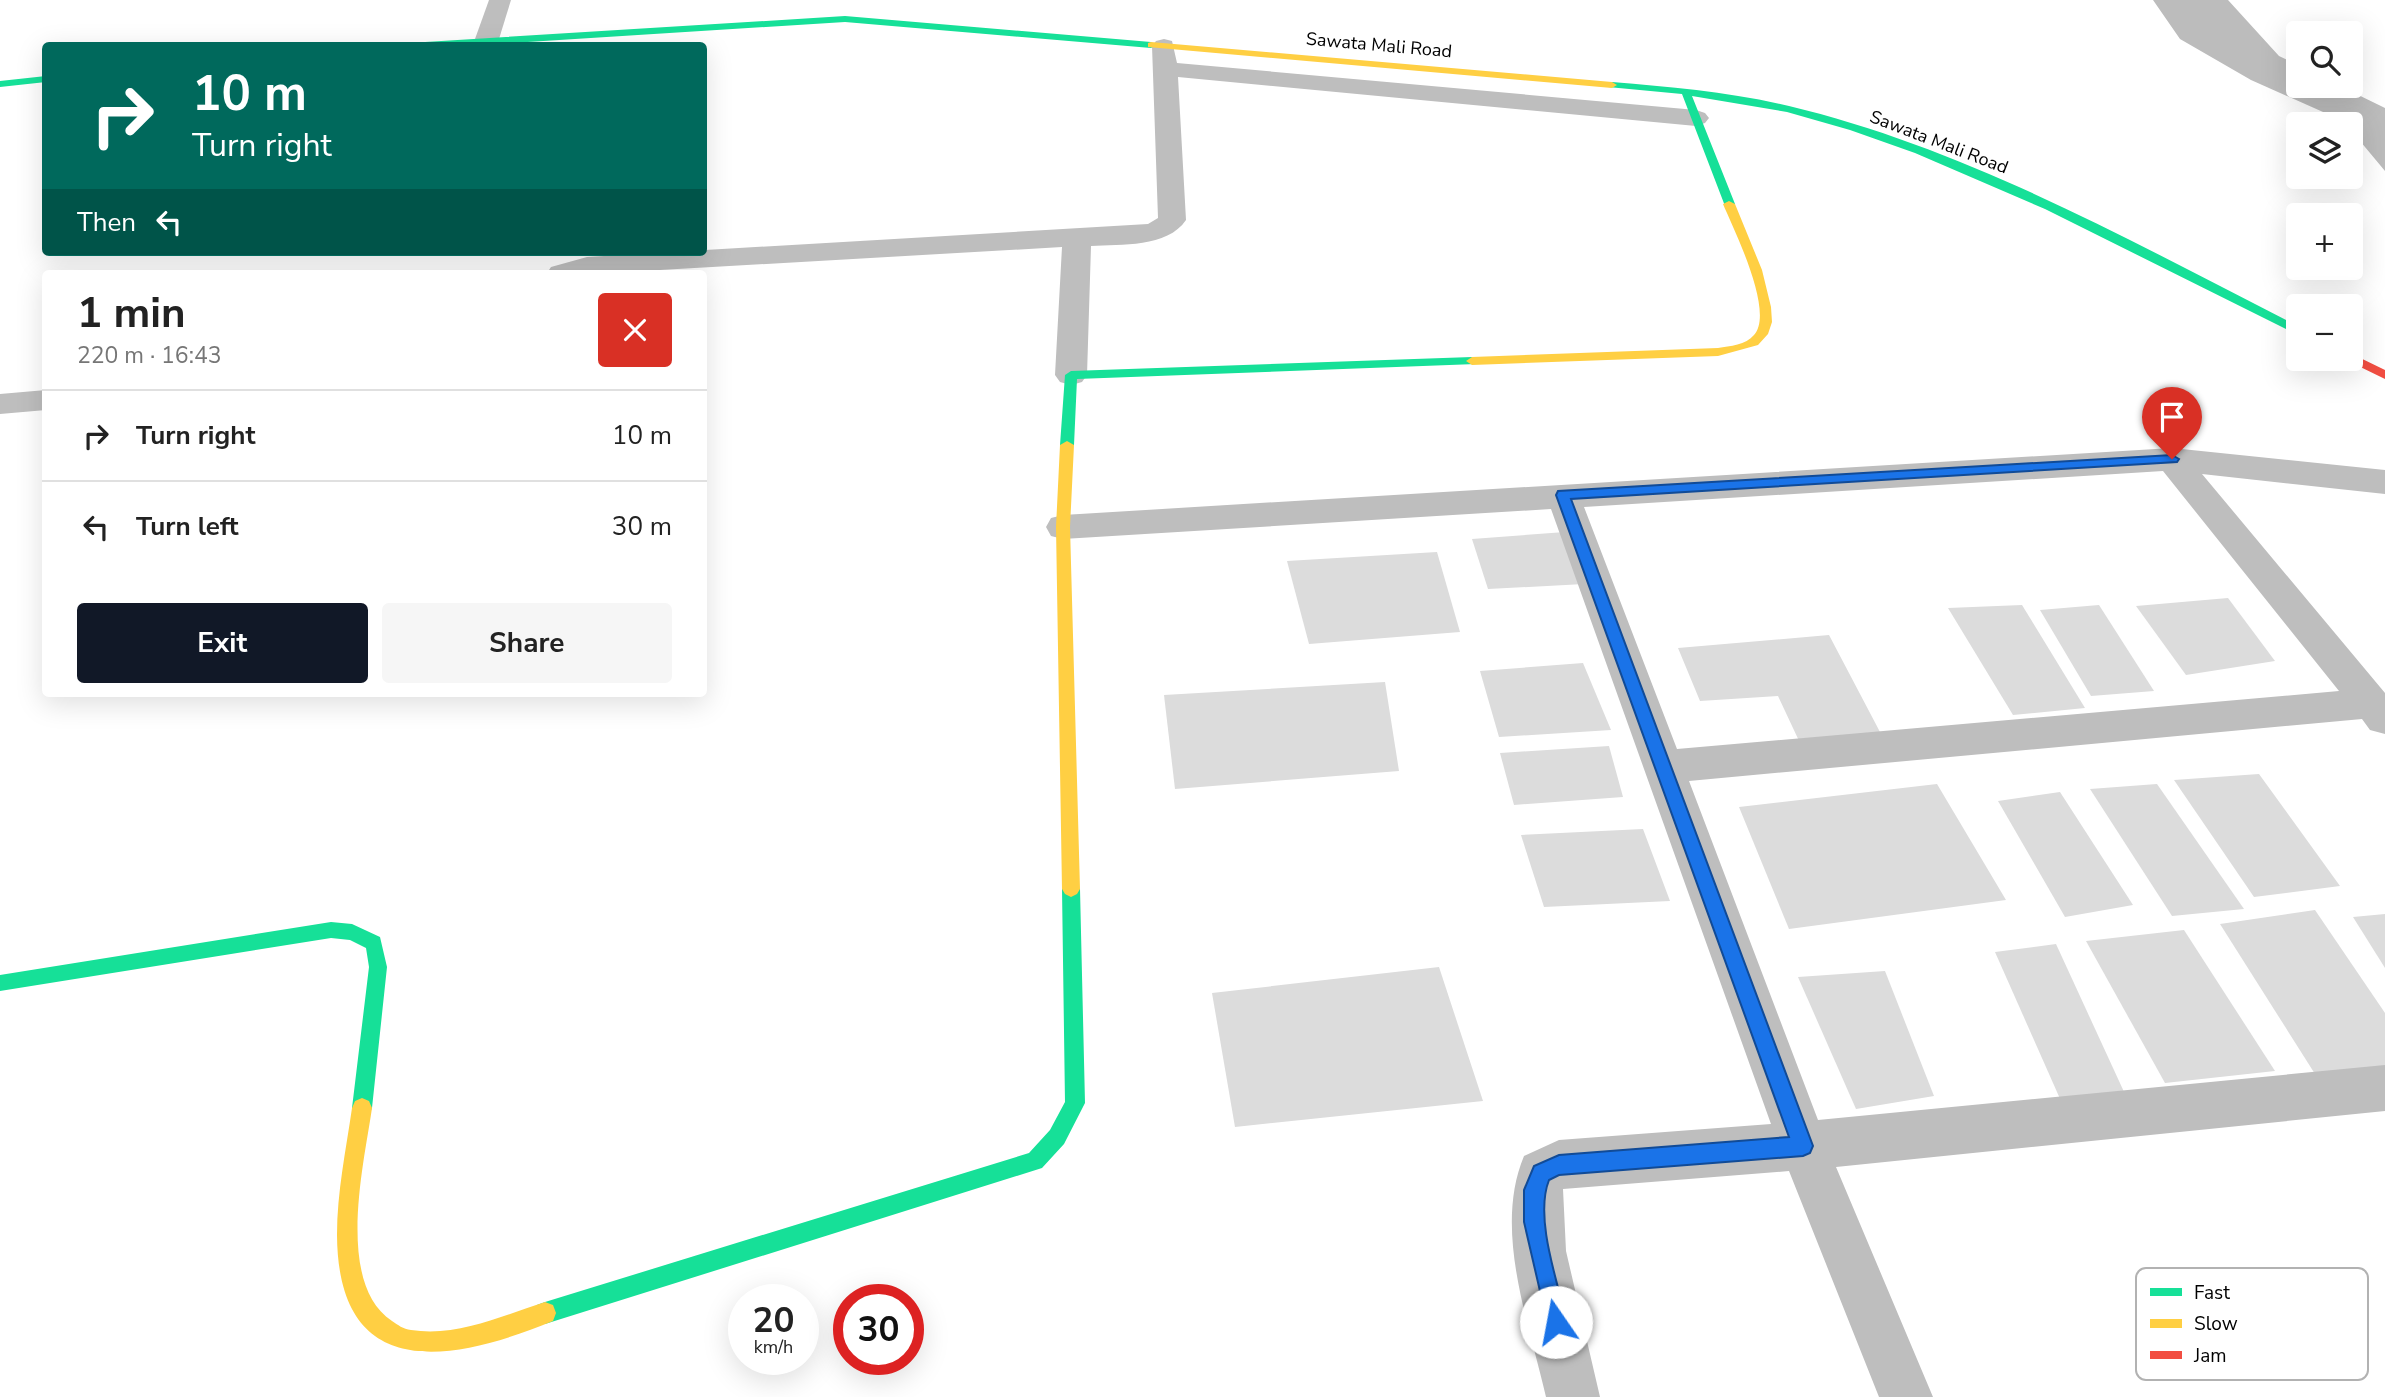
<!DOCTYPE html>
<html lang="en">
<head>
<meta charset="utf-8">
<style>
	:root { --surface:#fff; --page:#f6f6f6; --text:#222; --muted:#767676; --line:#e0e0e0; --accent:#111827 }
	body { margin:0; font-family:"Nunito Sans",sans-serif; background:var(--page); color:var(--text); height:100vh; display:flex; flex-direction:column; font-size:26px; white-space:nowrap }
	* { box-sizing:border-box; margin:0 }
	p { font-size:23px; color:var(--muted) }
	.icon { flex:none; width:38px; height:38px; fill:none; stroke:currentColor; stroke-width:2; stroke-linecap:round; stroke-linejoin:round }
	.map { position:relative; flex:1; overflow:hidden }
	.details { position:absolute; left:42px; top:270px; width:665px; height:427px; display:flex; flex-direction:column; background:var(--surface); border-radius:7px; box-shadow:0 7px 28px #0002 }
	.details>* { flex:none }
	.hud { position:absolute; left:42px; top:42px; width:665px; height:214px; border-radius:7px; box-shadow:0 7px 28px #0002; background:#00695c; color:#fff; overflow:hidden }
	.buttons { position:absolute; left:2286px; top:21px; display:grid; gap:14px }
	.buttons a { display:grid; place-items:center; width:77px; height:77px; border-radius:7px; background:var(--surface); box-shadow:0 7px 28px #0002; font-size:35px }
	.speed { position:absolute; left:728px; top:1284px; display:flex; gap:14px; font-size:35px; font-weight:700; text-align:center }
	.speed>* { display:grid; place-content:center; width:91px; height:91px; border-radius:50%; background:var(--surface); box-shadow:0 7px 28px #0002; line-height:1 }
	.speed small { font-size:18px; font-weight:400 }
	.speed .limit { border:10px solid #d22; background:#fff; color:#111 }
	.pin { position:absolute; display:grid; place-items:center; width:60px; height:60px; color:#fff; margin:-72px -30px; border-radius:50% 50% 50% 0; rotate:-45deg; box-shadow:0 0 7px #0007 }
	.pin .icon { rotate:45deg }
	.me { position:absolute; width:77px; margin:-38px; rotate:348deg; stroke-linejoin:round; filter:drop-shadow(0 0 5px #0008) }
	.turn { display:flex; align-items:center; gap:24px; height:147px; padding:0 35px; font-size:32px }
	.turn .icon { width:91px; height:91px; stroke-width:2.5 }
	.turn b { display:block; font-size:49px; line-height:60px }
	.then { display:flex; align-items:center; height:66px; padding:0 35px; background:#0003; gap:14px; font-size:26px }
	.round { display:grid; place-items:center; flex:none; width:74px; height:74px; border-radius:7px; background:var(--page) }
	.head { display:flex; align-items:center; justify-content:space-between; height:119px; padding:0 35px }
	h1 { font-size:42px; font-weight:700; line-height:52px }
	.button { display:flex; gap:14px; margin-top:auto; padding:14px 35px }
	.button a { flex:1; height:80px; border-radius:7px; background:var(--accent); color:#fff; font-size:28px; font-weight:700; line-height:80px; text-align:center }
	.button a+a { background:var(--page); color:var(--text) }
	ul { padding:0; list-style:none }
	li { display:flex; align-items:center; gap:21px; height:91px; padding:0 35px; border-top:2px solid var(--line) }
	li div { flex:1 }
	li b { display:block; font-size:26px }
	li em { font-style:normal }
	.map>svg:first-child { display:block }
	.water { fill:#bcbcbc }
	.building { fill:#dcdcdc }
	.lines { fill:none; stroke-linecap:round; stroke-linejoin:round }
	.street { fill:#bebebe; fill-rule:evenodd }
	.fast { fill:#16e098; fill-rule:evenodd }
	.slow { fill:#ffcf43; fill-rule:evenodd }
	.jam { fill:#f24e42; fill-rule:evenodd }
	.route { fill:#1a73e8; stroke:#114b97; stroke-width:2 }
	.labels { text-anchor:middle; stroke-width:5; stroke-linejoin:round; paint-order:stroke }
	.far-street-label { font-size:18px; fill:#000; stroke:#fff }
	.key { fill:#fff; stroke:#b2b2b2; stroke-width:2 }
	.key-label { font-size:19px; fill:#000 }
</style>
</head>
<body>
<div class="map">
<svg width="2385" height="1397" viewBox="0 0 2385 1397">
	<rect width="100%" height="100%" fill="#fff"/>
	<polygon class="water" points="2153,0 2228,0 2279,56 2298,65 2298,86 2340,86 2385,108 2385,171 2350,129 2350,124 2251,80 2180,39"/>
	<g class="building">
		<polygon points="1565,532 1584,584 1488,589 1472,539"/>
		<polygon points="1437,552 1460,632 1309,644 1287,561"/>
		<polygon points="2228,598 2275,661 2186,675 2136,606"/>
		<polygon points="2022,605 2085,708 2013,715 1948,608"/>
		<polygon points="2099,605 2154,691 2091,696 2040,610"/>
		<polygon points="1829,635 1880,732 1800,743 1778,696 1700,701 1678,648"/>
		<polygon points="1583,663 1611,730 1499,737 1480,671"/>
		<polygon points="1385,682 1399,771 1175,789 1164,695"/>
		<polygon points="1609,746 1623,797 1514,805 1500,753"/>
		<polygon points="2259,774 2340,886 2254,897 2174,780"/>
		<polygon points="1937,784 2006,900 1789,929 1739,807"/>
		<polygon points="2157,784 2244,909 2172,916 2090,789"/>
		<polygon points="2060,792 2133,905 2065,917 1998,801"/>
		<polygon points="1643,829 1670,901 1544,907 1521,835"/>
		<polygon points="2315,910 2385,1013 2385,1069 2315,1074 2220,924"/>
		<polygon points="2385,914 2385,968 2353,917"/>
		<polygon points="2184,930 2275,1071 2165,1083 2086,941"/>
		<polygon points="2056,944 2125,1094 2061,1101 1995,952"/>
		<polygon points="1439,967 1483,1101 1235,1127 1212,993"/>
		<polygon points="1885,971 1934,1096 1856,1109 1798,977"/>
	</g>
	<g class="lines">
		<g class="street">
			<polygon points="489,0 511,0 499,39 495,44 485,46 475,39"/>
			<path d="M1164,39L1172,41L1177,63L1696,110L1705,113L1709,118L1705,123L1696,126L1178,77L1186,220C1167,248 1121,244 1091,246L1087,375L1082,382L1071,385L1060,382L1055,375L1062,247L608,273H547L551,267L587,257L1148,224L1158,218L1152,46L1156,41Z"/>
			<polygon points="46,390 46,410 0,414 0,394"/>
			<path d="M2172,448L2385,470V494L2202,474L2385,693V734L2370,730L2362,719L1689,781L1818,1120L2385,1065V1111L1836,1167L1933,1397H1879L1789,1171L1563,1189L1566,1251L1600,1397H1546C1529,1322 1493,1230 1524,1156L1559,1140L1771,1124L1551,509L1063,539L1051,536L1046,527L1051,518L1063,515ZM2163,471L2339,691L1677,749L1584,507Z"/>
		</g>
		<g class="fast">
			<polygon points="845,16 1151,42 1156,45 1151,48 845,22 464,46 404,46 409,43"/>
			<polygon points="46,76 46,82 0,87 0,81"/>
			<path d="M1612,82C1672,87 1730,92 1789,106C1969,149 2134,243 2298,326V335L2045,209L1915,153L1850,130L1787,112L1692,96L1735,204L1725,206L1682,94L1608,87V83Z"/>
			<polygon points="1472,357 1476,358 1476,364 1077,379 1074,445 1067,449 1060,445 1065,375 1071,371"/>
			<polygon points="1071,881 1077,884 1080,889 1085,1103 1064,1144 1042,1168 545,1324 537,1321 534,1313 537,1305 545,1302 1029,1153 1050,1130 1065,1102 1062,889 1065,884"/>
			<polygon points="331,922 352,924 380,937 387,967 372,1108 369,1115 362,1118 355,1115 352,1108 369,967 366,948 350,940 331,938 0,991 0,975"/>
		</g>
		<g class="slow">
			<polygon points="1151,42 1612,82 1617,85 1612,88 1148,47 1148,43"/>
			<path d="M1729,201L1735,204L1762,270L1771,307L1772,322L1768,334L1758,345L1718,356L1472,365L1466,361L1472,357L1718,348C1730,346 1746,345 1754,335C1775,312 1734,230 1723,204Z"/>
			<polygon points="1067,441 1074,445 1070,527 1080,889 1077,894 1071,897 1065,894 1062,889 1056,527 1060,445"/>
			<path d="M362,1098L369,1101L372,1108C364,1164 335,1283 392,1321C398,1325 403,1329 411,1330C458,1337 501,1316 545,1302L553,1305L556,1313L553,1321C453,1362 338,1385 337,1235C337,1192 346,1150 352,1108L355,1101Z"/>
		</g>
		<polygon class="jam" points="2350,353 2385,370 2385,379 2346,360 2350,359"/>
	</g>
	<path class="route" d="M2172,455L2179,459L2177,462L1571,499L1813,1146L1810,1153L1803,1156L1559,1175L1549,1180C1534,1218 1558,1283 1567,1322L1564,1330L1556,1333L1549,1330L1524,1222V1190L1534,1166L1559,1155L1789,1137L1556,495L1558,491Z"/>
	<g class="labels">
		<g class="far-street-label">
			<text transform="translate(1379 45) rotate(5)" y="6">Sawata Mali Road</text>
			<text transform="translate(1939 142) rotate(21)" y="6">Sawata Mali Road</text>
		</g>
	</g>
	<rect x="2136" y="1268" width="232" height="112" rx="10" class="key"/>
	<rect x="2150" y="1288" width="32" height="8" fill="#16e098"/>
	<rect x="2150" y="1319" width="32" height="9" fill="#ffcf43"/>
	<rect x="2150" y="1351" width="32" height="8" fill="#f24e42"/>
	<g class="key-label">
		<text x="2194" y="1299">Fast</text>
		<text x="2194" y="1330">Slow</text>
		<text x="2194" y="1362">Jam</text>
	</g>
</svg>
<div class="buttons">
<a><svg class="icon" aria-label="search" viewBox="0 0 24 24"><circle cx="10" cy="10" r="6"/><path d="M15 15l6 6"/></svg></a>
<a><svg class="icon" aria-label="layers" viewBox="0 0 24 24"><path d="M12 4l9 5-9 5-9-5zM3 14l9 5 9-5"/></svg></a>
<a>+</a>
<a>−</a>
</div>
<div class="speed"><div>20<small>km/h</small></div><div class="limit">30</div></div>
<div class="pin" style="left:2172px;top:459px;background:#d93025"><svg class="icon" aria-label="arrive" viewBox="0 0 24 24"><path d="M6 21V4h12l-3 4 3 4H6"/></svg></div>
<svg class="me" style="left:1556px;top:1322px" viewBox="-20 -20 40 40"><circle r="19" fill="#fff"/><path d="M0-13L10 11 0 6-10 11z" fill="#1a73e8"/></svg>
<div class="hud">
<div class="turn"><svg class="icon" aria-label="right" viewBox="0 0 24 24"><path d="M7 20v-9h11M14 6l5 5-5 5"/></svg><div><b>10 m</b>Turn right</div></div>
<div class="then">Then<svg class="icon" aria-label="left" viewBox="0 0 24 24"><path d="M17 20v-9H6M10 6l-5 5 5 5"/></svg></div>
</div>
<section class="details">
<div class="head"><div><h1>1 min</h1><p>220 m · 16:43</p></div><a class="round" style="background:#d93025;color:#fff"><svg class="icon" aria-label="close" viewBox="0 0 24 24"><path d="M6 6l12 12M18 6L6 18"/></svg></a></div>
<ul>
<li><svg class="icon" aria-label="right" viewBox="0 0 24 24"><path d="M7 20v-9h11M14 6l5 5-5 5"/></svg><div><b>Turn right</b></div><em>10 m</em></li>
<li><svg class="icon" aria-label="left" viewBox="0 0 24 24"><path d="M17 20v-9H6M10 6l-5 5 5 5"/></svg><div><b>Turn left</b></div><em>30 m</em></li>
</ul>
<div class="button"><a>Exit</a><a>Share</a></div>
</section>
</div>
</body>
</html>
